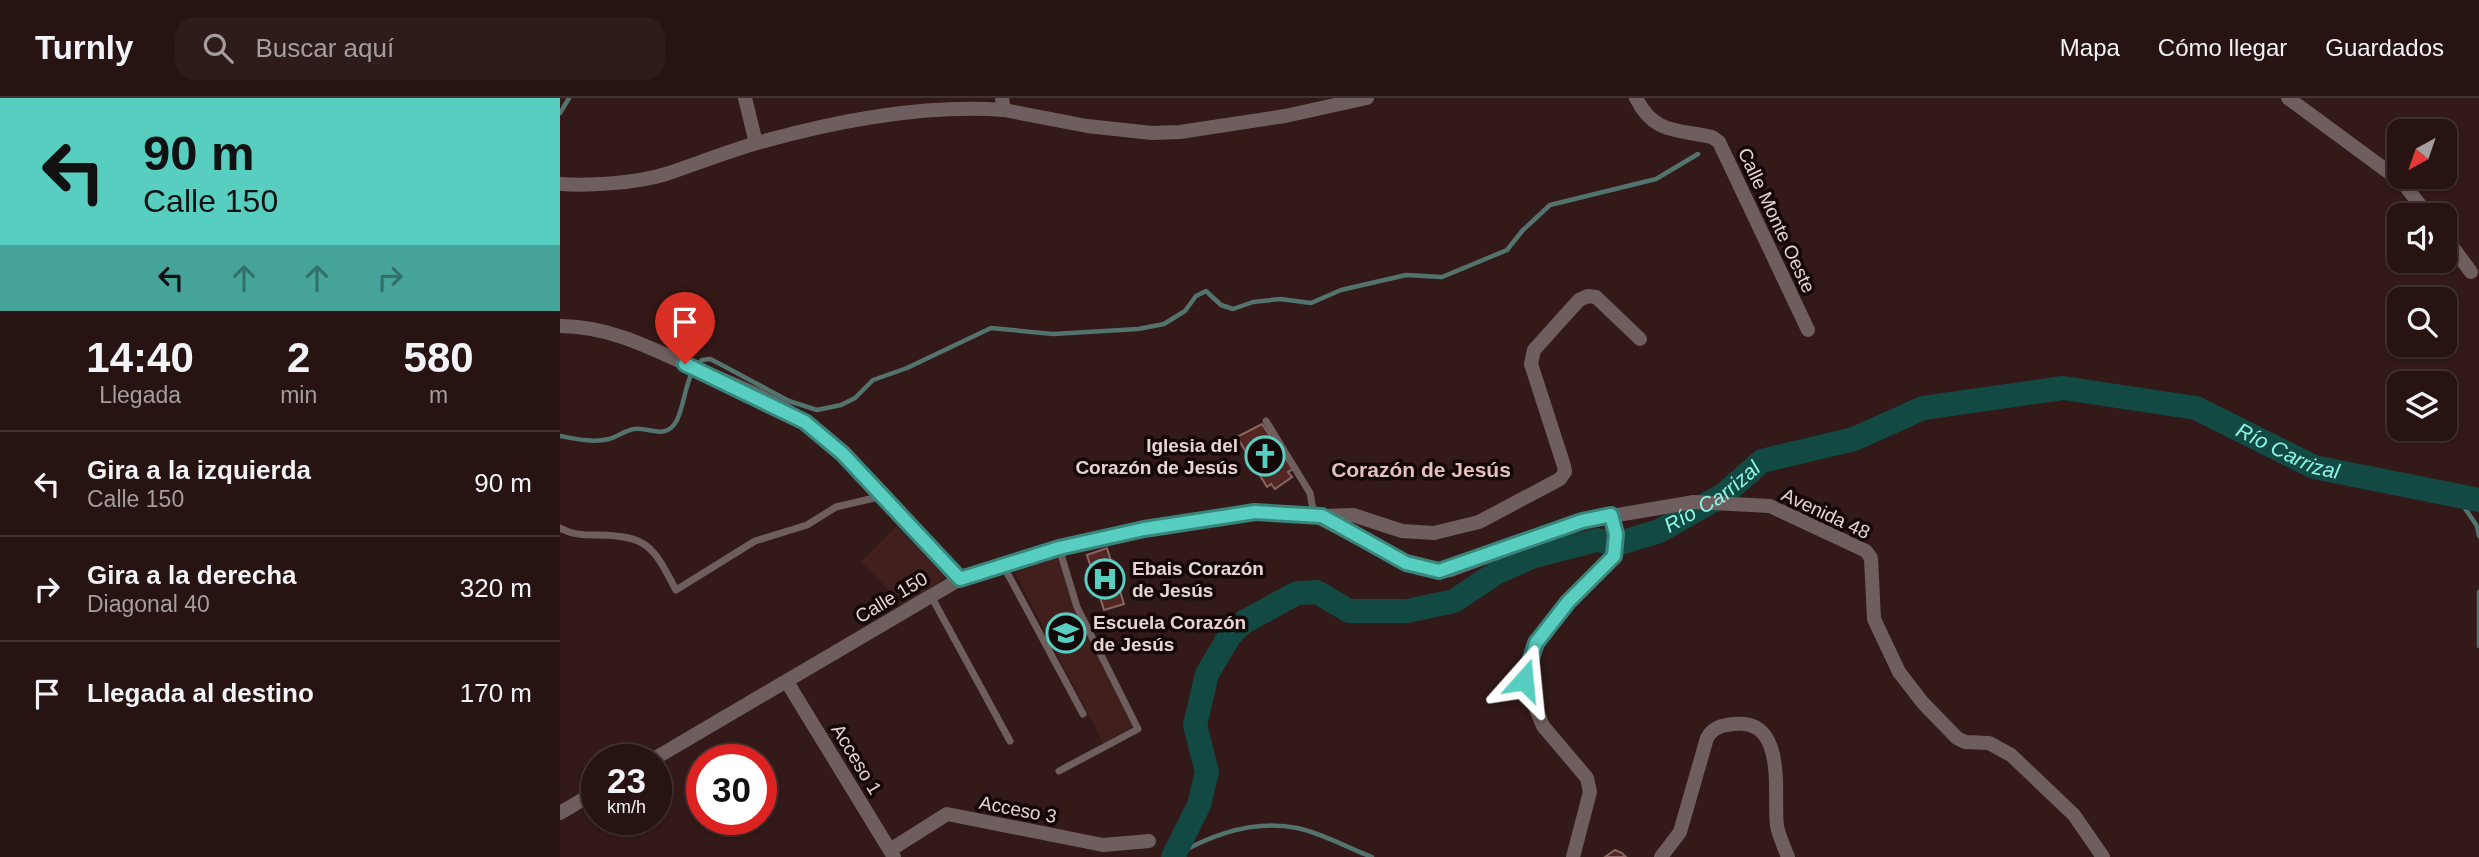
<!DOCTYPE html>
<html lang="es">
<head>
<meta charset="utf-8">
<style>
	:root { --surface:#261312; --page:#2e1c1b; --text:#f1f3f6; --muted:#a49e9f; --line:#423232 }
	body { margin:0; font-family:Helvetica,sans-serif; background:var(--page); color:var(--text); height:100vh; display:flex; flex-direction:column; font-size:26px; white-space:nowrap }
	* { box-sizing:border-box; margin:0 }
	p { font-size:23px; color:var(--muted) }
	.icon { flex:none; width:38px; height:38px; fill:none; stroke:currentColor; stroke-width:2; stroke-linecap:round; stroke-linejoin:round }
	.map { position:relative; flex:1; overflow:hidden }
	.drawer { display:flex; flex-direction:column; background:var(--surface); width:560px }
	.drawer>* { flex:none }
	.guide { background:#58cec1; color:#111; overflow:hidden }
	.needle { width:46px; rotate:220deg }
	.controls { position:absolute; left:1827px; top:21px; display:grid; gap:14px }
	.controls a { display:grid; place-items:center; width:70px; height:70px; border-radius:14px; background:var(--surface); box-shadow:0 2px 5px #0004,0 0 0 2px var(--line); font-size:35px }
	.speed { position:absolute; left:21px; top:646px; display:flex; gap:14px; font-size:35px; font-weight:700; text-align:center }
	.speed>* { display:grid; place-content:center; width:91px; height:91px; border-radius:50%; background:var(--surface); box-shadow:0 2px 5px #0004,0 0 0 2px var(--line); line-height:1 }
	.speed small { font-size:18px; font-weight:400 }
	.speed .limit { border:10px solid #d22; background:#fff; color:#111 }
	.pin { position:absolute; display:grid; place-items:center; width:60px; height:60px; color:#fff; margin:-72px -30px; border-radius:50% 50% 50% 0; rotate:-45deg; box-shadow:0 0 7px #0007 }
	.pin .icon { rotate:45deg }
	.me { position:absolute; width:77px; margin:-38px; rotate:18deg; stroke-linejoin:round; filter:drop-shadow(0 0 5px #0008) }
	.turn { display:flex; align-items:center; gap:24px; height:147px; padding:0 28px; font-size:32px }
	.turn .icon { width:91px; height:91px; stroke-width:2.5 }
	.turn b { display:block; font-size:49px; line-height:60px }
	.lanes { display:flex; align-items:center; height:66px; padding:0 28px; background:#0003; justify-content:center; gap:35px; direction:ltr }
	.lanes .off { opacity:.35 }
	.eta { display:flex; justify-content:space-evenly; align-items:center; height:119px; text-align:center }
	.eta b { font-size:42px; font-weight:700; line-height:49px }
	ul { padding:0; list-style:none }
	li { display:flex; align-items:center; gap:21px; height:105px; padding:0 28px; border-top:2px solid var(--line) }
	li div { flex:1 }
	li b { display:block; font-size:26px }
	li em { font-style:normal }
	header { display:flex; align-items:center; gap:42px; box-sizing:border-box; height:98px; padding:0 35px; background:var(--surface); border-bottom:2px solid var(--line) }
	header strong { font-size:33px }
	nav { display:flex; gap:38px; margin-inline-start:auto; font-size:24px }
	.search { width:490px; height:63px; background:var(--page); display:flex; align-items:center; gap:18px; box-sizing:border-box; padding:0 24px; border-radius:21px; color:var(--muted); font-size:26px }
	main { display:flex; flex:1; min-height:0 }
	.map>svg:first-child { display:block }
	.built { fill:#401f1d }
	.lines { fill:none; stroke-linecap:round; stroke-linejoin:round }
	.stream { stroke:#53736e; stroke-width:4.5 }
	.river { stroke:#134943; stroke-width:24 }
	.building { fill:#532523; stroke:#866563; stroke-width:2 }
	.service { stroke:#6e5f5e; stroke-width:7 }
	.minor { stroke:#6e5f5e; stroke-width:14 }
	.route-casing { stroke:#39867d; stroke-width:18 }
	.route { stroke:#58cec1; stroke-width:12 }
	.labels { text-anchor:middle; stroke-width:7; stroke-linejoin:round; paint-order:stroke }
	.street-label { font-size:19px; fill:#e7d4d2; stroke:#130807 }
	.poi-label { font-size:19px; font-weight:bold; fill:#e7d4d2; stroke:#130807; text-anchor:start }
	.water-label { font-size:21px; font-style:italic; fill:#8df6e9; stroke:#130807 }
	.neighbourhood-label { font-size:21px; font-weight:bold; fill:#e4c0bd; stroke:#130807 }
</style>
</head>
<body>
<header>
<strong>Turnly</strong>
<div class="search"><svg class="icon" aria-label="search" viewBox="0 0 24 24"><circle cx="10" cy="10" r="6"/><path d="M15 15l6 6"/></svg>Buscar aquí</div>
<nav><a>Mapa</a><a>Cómo llegar</a><a>Guardados</a></nav>
</header>
<main>
<section class="drawer">
<div class="guide">
<div class="turn"><svg class="icon" aria-label="left" viewBox="0 0 24 24"><path d="M17 20v-9H6M10 6l-5 5 5 5"/></svg><div><b>90 m</b>Calle 150</div></div>
<div class="lanes"><svg class="icon" aria-label="left" viewBox="0 0 24 24"><path d="M17 20v-9H6M10 6l-5 5 5 5"/></svg><svg class="icon off" aria-label="ahead" viewBox="0 0 24 24"><path d="M12 20V5M6 11l6-6 6 6"/></svg><svg class="icon off" aria-label="ahead" viewBox="0 0 24 24"><path d="M12 20V5M6 11l6-6 6 6"/></svg><svg class="icon off" aria-label="right" viewBox="0 0 24 24"><path d="M7 20v-9h11M14 6l5 5-5 5"/></svg></div>
</div>
<div class="eta">
<div><b>14:40</b><p>Llegada</p></div>
<div><b>2</b><p>min</p></div>
<div><b>580</b><p>m</p></div>
</div>
<ul>
<li><svg class="icon" aria-label="left" viewBox="0 0 24 24"><path d="M17 20v-9H6M10 6l-5 5 5 5"/></svg><div><b>Gira a la izquierda</b><p>Calle 150</p></div><em>90 m</em></li>
<li><svg class="icon" aria-label="right" viewBox="0 0 24 24"><path d="M7 20v-9h11M14 6l5 5-5 5"/></svg><div><b>Gira a la derecha</b><p>Diagonal 40</p></div><em>320 m</em></li>
<li><svg class="icon" aria-label="arrive" viewBox="0 0 24 24"><path d="M6 21V4h12l-3 4 3 4H6"/></svg><div><b>Llegada al destino</b></div><em>170 m</em></li>
</ul>
</section>
<div class="map">
<svg width="1919" height="759" viewBox="0 0 1919 759">
	<rect width="100%" height="100%" fill="#331918"/>
	<g class="built">
		<polygon points="337,428 385,479 346,509 301,464"/>
		<polygon points="498,459 513,507 573,629 543,645 455,475"/>
	</g>
	<g class="lines">
		<g class="stream">
			<polyline points="0,15 9,0"/>
			<path d="M0,338C16,341 33,345 49,341C57,339 66,332 74,331C90,329 106,343 117,322C126,303 125,276 142,262L150,261L160,266L229,303L257,312L281,307L295,300L313,282L347,270L431,230L493,236L578,231L604,226L625,213L636,198L646,193L661,207L673,211L693,204L720,201L751,205L781,192L846,177L882,179L947,152L963,132L990,107L1096,81L1138,56"/>
			<polyline points="1896,397 1917,428 1919,438"/>
			<polyline points="1919,494 1919,548"/>
			<path d="M613,759C650,737 692,721 737,730C762,735 788,750 812,759"/>
		</g>
		<path class="river" id="s1" d="M613,759L639,707L647,674L635,627L647,576L670,537L684,524L737,495L757,494L789,513H847L894,503L936,475L971,459L1037,442L1057,446L1099,433L1163,397L1202,363L1294,341L1363,310L1503,290L1636,310L1754,369L1919,402"/>
	</g>
	<g class="building">
		<polygon points="702,326 733,371 728,374 732,379 715,391 711,386 707,389 677,339"/>
		<polygon points="547,450 564,506 544,512 527,457"/>
		<polygon points="1055,752 1062,755 1066,759 1045,759"/>
	</g>
	<g class="lines">
		<g class="service">
			<polyline points="706,323 750,395 754,417"/>
			<path d="M0,430C13,437 23,437 38,437C89,438 93,449 116,492L195,443L247,427L276,409L323,398"/>
			<polyline points="443,467 523,616"/>
			<polyline points="371,498 450,643"/>
			<polyline points="499,673 578,631 517,509 499,450"/>
		</g>
		<g class="minor">
			<polyline points="185,0 196,45"/>
			<path d="M1076,0C1094,36 1116,31 1152,39L1159,44L1248,232"/>
			<polyline points="1728,0 1842,84 1868,117"/>
			<polyline points="444,12 527,28 592,35 620,34 725,18 807,0"/>
			<path d="M0,86C30,88 77,85 106,76C136,66 166,54 197,45C276,23 362,6 444,12L442,0"/>
			<polyline points="1885,139 1911,174"/>
			<path d="M0,228C46,228 85,247 126,266C166,284 211,299 246,325C304,368 351,428 400,481"/>
			<polyline points="763,418 793,417 842,433 874,435 919,424 1000,381 1005,374 1004,368 971,266 974,252 1019,202 1028,198 1036,199 1080,241"/>
			<polyline points="227,584 334,759"/>
			<polyline points="92,662 400,481 499,450 584,431 695,414 754,417 846,465 879,473 891,472 1022,423 1134,404 1210,408 1306,453 1311,460 1314,521 1339,574 1363,605 1397,640 1405,644 1429,645 1451,657 1514,717 1543,759"/>
			<polyline points="0,715 37,693"/>
			<polyline points="330,752 387,716 543,747 589,743"/>
			<polyline points="1013,759 1030,694 1027,680 983,628 964,582 976,545 1008,504 1053,458 1056,436 1051,417"/>
			<path d="M1101,759L1120,734L1147,640C1153,629 1163,627 1174,626C1228,620 1213,698 1217,728C1219,738 1224,749 1228,759"/>
		</g>
	</g>
	<g class="lines">
		<g class="route-casing">
			<polyline id="route" points="125,266 245,324 283,356 400,481 499,450 584,431 695,414 762,418 846,465 879,473 1022,423 1051,417 1056,436 1054,458 1008,504 976,545 964,582"/>
		</g>
		<use href="#route" class="route"/>
	</g>
	<defs>
		<g id="church-ring" transform="scale(2.0125)"><circle r="9.5" fill="#130807" stroke="#58cec1" stroke-width="1.5"/><path d="M-1.2-6h2.4v3.5h3.3v2.4h-3.3V6h-2.4V-.1h-3.3v-2.4h3.3Z" fill="#58cec1"/></g>
		<g id="hospital-ring" transform="scale(2.0125)"><circle r="9.5" fill="#130807" stroke="#58cec1" stroke-width="1.5"/><path d="M-5-5h3v3.5h4V-5h3V5h-3V1.5h-4V5h-3Z" fill="#58cec1"/></g>
		<g id="school-ring" transform="scale(2.0125)"><circle r="9.5" fill="#130807" stroke="#58cec1" stroke-width="1.5"/><path d="M0-5L7-2L0 1L-7-2ZM-4 1L0 2.5L4 1V4Q0 6-4 4Z" fill="#58cec1"/></g>
	</defs>
	<g fill-rule="evenodd">
		<use href="#church-ring" x="705" y="358"/>
		<use href="#hospital-ring" x="545" y="481"/>
		<use href="#school-ring" x="506" y="535"/>
	</g>
	<g class="labels">
		<g class="street-label">
			<text transform="translate(1217 122) rotate(65)" y="7">Calle Monte Oeste</text>
			<text transform="translate(1266 415) rotate(25)" y="7">Avenida 48</text>
			<text transform="translate(331 499) rotate(-31)" y="7">Calle 150</text>
			<text transform="translate(297 661) rotate(59)" y="7">Acceso 1</text>
			<text transform="translate(458 711) rotate(11)" y="7">Acceso 3</text>
		</g>
		<g class="poi-label">
			<text x="678" y="354" text-anchor="end">Iglesia del<tspan x="678" dy="22">Corazón de Jesús</tspan></text>
			<text x="572" y="477">Ebais Corazón<tspan x="572" dy="22">de Jesús</tspan></text>
			<text x="533" y="531">Escuela Corazón<tspan x="533" dy="22">de Jesús</tspan></text>
		</g>
		<g class="water-label">
			<text dy="7" stroke="none"><textPath href="#s1" startOffset="1376">Río Carrizal</textPath></text>
			<text dy="7" stroke="none"><textPath href="#s1" startOffset="766">Río Carrizal</textPath></text>
		</g>
		<g class="neighbourhood-label">
			<text x="861" y="379">Corazón de Jesús</text>
		</g>
	</g>
</svg>
<div class="controls">
<a><svg class="needle" viewBox="-14 -14 28 28"><path d="M0-13l5 13h-10z" fill="#e53935"/><path d="M0 13l5-13h-10z" fill="#a49e9f"/></svg></a>
<a><svg class="icon" aria-label="sound" viewBox="0 0 24 24"><path d="M4 9h4l5-4v14l-5-4H4zM17 9q2 3 0 6"/></svg></a>
<a><svg class="icon" aria-label="search" viewBox="0 0 24 24"><circle cx="10" cy="10" r="6"/><path d="M15 15l6 6"/></svg></a>
<a><svg class="icon" aria-label="layers" viewBox="0 0 24 24"><path d="M12 4l9 5-9 5-9-5zM3 14l9 5 9-5"/></svg></a>
</div>
<div class="speed"><div>23<small>km/h</small></div><div class="limit">30</div></div>
<div class="pin" style="left:125px;top:266px;background:#d93025"><svg class="icon" aria-label="arrive" viewBox="0 0 24 24"><path d="M6 21V4h12l-3 4 3 4H6"/></svg></div>
<svg class="me" style="left:964px;top:582px" viewBox="-20 -20 40 40"><path d="M0-17L14 15 0 8-14 15z" fill="#58cec1" stroke="#fff" stroke-width="4"/></svg>
</div>
</main>
</body>
</html>
